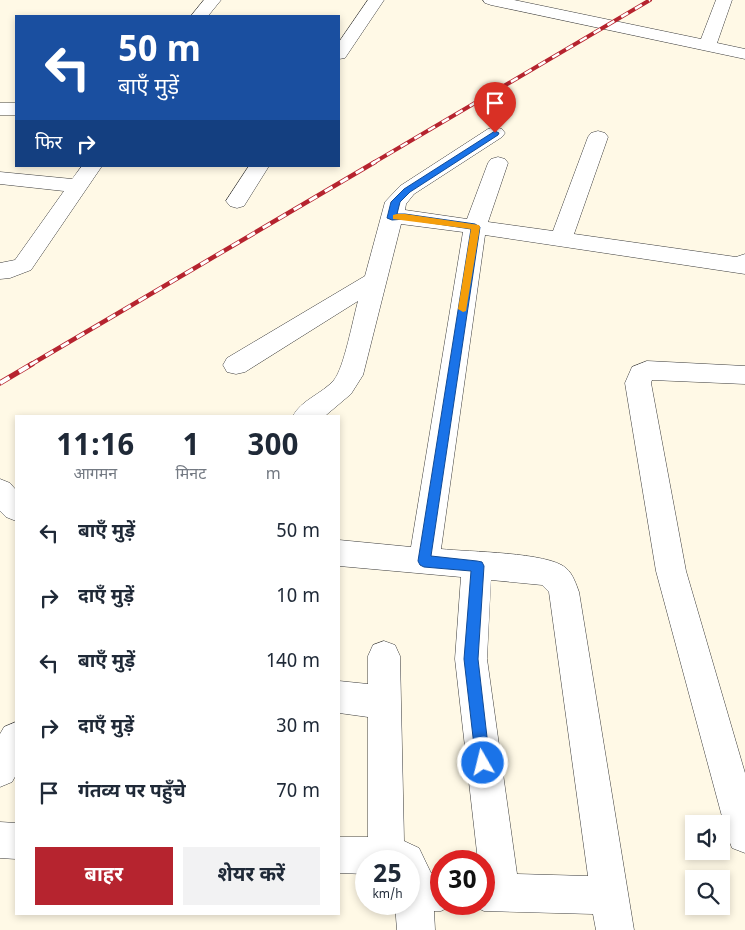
<!DOCTYPE html>
<html lang="hi">
<head>
<meta charset="utf-8">
<style>
	:root { --surface:#fff; --page:#f2f2f3; --text:#1f2937; --muted:#747a83; --accent:#b6242f }
	body { margin:0; font-family:Georgia,"Noto Sans Devanagari",serif; background:var(--page); color:var(--text); height:100vh; display:flex; flex-direction:column; font-size:19px; white-space:nowrap }
	* { box-sizing:border-box; margin:0 }
	p { font-size:16px; color:var(--muted) }
	.icon { flex:none; width:28px; height:28px; fill:none; stroke:currentColor; stroke-width:2; stroke-linecap:round; stroke-linejoin:round }
	.map { position:relative; flex:1; overflow:hidden }
	.sheet { position:absolute; left:15px; top:415px; width:325px; height:500px; display:flex; flex-direction:column; background:var(--surface); border-radius:0px; box-shadow:0 2px 8px #0003 }
	.sheet>* { flex:none }
	.hud { position:absolute; left:15px; top:15px; width:325px; height:152px; border-radius:0px; box-shadow:0 2px 8px #0003; background:#1a4fa0; color:#fff; overflow:hidden }
	.fabs { position:absolute; left:685px; top:815px; display:grid; gap:10px }
	.fabs a { display:grid; place-items:center; width:45px; height:45px; border-radius:0px; background:var(--surface); box-shadow:0 2px 8px #0003; font-size:25px }
	.speed { position:absolute; left:355px; top:850px; display:flex; gap:10px; font-size:25px; font-weight:700; text-align:center }
	.speed>* { display:grid; place-content:center; width:65px; height:65px; border-radius:50%; background:var(--surface); box-shadow:0 2px 8px #0003; line-height:1 }
	.speed small { font-size:12px; font-weight:400 }
	.speed .limit { border:8px solid #d22; background:#fff; color:#111 }
	.pin { position:absolute; display:grid; place-items:center; width:42px; height:42px; color:#fff; margin:-51px -21px; border-radius:50% 50% 50% 0; rotate:-45deg; box-shadow:0 0 5px #0007 }
	.pin .icon { rotate:45deg }
	.me { position:absolute; width:55px; margin:-28px; rotate:352deg; stroke-linejoin:round; filter:drop-shadow(0 0 4px #0008) }
	.turn { display:flex; align-items:center; gap:18px; height:105px; padding:0 20px; font-size:22px }
	.turn .icon { width:65px; height:65px; stroke-width:2.5 }
	.turn b { display:block; font-size:35px; line-height:42px }
	.then { display:flex; align-items:center; height:48px; padding:0 20px; background:#0003; gap:10px; font-size:19px }
	.eta { display:flex; justify-content:space-evenly; align-items:center; height:85px; text-align:center }
	.eta b { font-size:30px; font-weight:700; line-height:35px }
	.button { display:flex; gap:10px; margin-top:auto; padding:10px 20px }
	.button a { flex:1; height:58px; border-radius:0px; background:var(--accent); color:#fff; font-size:20px; font-weight:700; line-height:58px; text-align:center }
	.button a+a { background:var(--page); color:var(--text) }
	ul { padding:0; list-style:none }
	li { display:flex; align-items:center; gap:15px; height:65px; padding:0 20px }
	li div { flex:1 }
	li b { display:block; font-size:19px }
	li em { font-style:normal }
	.map>svg:first-child { display:block }
	.lines { fill:none; stroke-linecap:round; stroke-linejoin:round }
	.minor-casing { stroke:#3c3c3c; stroke-width:1 }
	.minor { fill:#fff; fill-rule:evenodd }
	.rail-far2-casing { stroke:#b6242f; stroke-width:4 }
	.rail-far1-casing { stroke:#b6242f; stroke-width:4.5 }
	.rail-casing { stroke:#b6242f; stroke-width:5.5 }
	.rail-far2 { stroke:#fff; stroke-width:2.5; stroke-dasharray:8; stroke-linecap:butt }
	.rail-far1 { stroke:#fff; stroke-width:3; stroke-dasharray:9; stroke-linecap:butt }
	.rail { stroke:#fff; stroke-width:4; stroke-dasharray:11; stroke-linecap:butt }
	.route { fill:#1a73e8; stroke:#114b97 }
	.slow { fill:#f59e0b }
</style>
</head>
<body>
<div class="map">
<svg width="745" height="930" viewBox="0 0 745 930">
	<rect width="100%" height="100%" fill="#fff9e6"/>
	<g class="lines">
		<g class="minor-casing">
			<g id="minor">
				<polygon points="204,0 221,0 208,16 191,16"/>
				<polygon points="368,0 384,0 345,58 339,59 339,42"/>
				<polygon points="483,0 514,0 701,39 716,0 732,0 717,43 745,49 745,59 491,5 485,3"/>
				<rect x="0" y="103" width="16" height="12"/>
				<path d="M495,127L502,129L505,133L502,137L414,194L406,204L405,210L467,219L488,163L491,159L498,157L505,159L508,163L488,222L553,231L588,137L591,133L598,131L605,133L608,137L574,234L736,257L745,254V274L485,235L441,549C468,552 548,552 566,568C573,574 576,584 579,592L634,930H596L593,914L484,911L471,905L470,904H484V861H478L455,659L461,577L339,566V540L411,547L463,232L401,224L363,375L351,394L325,416H293C301,400 322,394 334,380C344,368 353,319 358,301L245,372L236,374L227,372L223,365L227,358L365,276L385,202L400,186L488,129ZM491,580L542,585L549,592L588,876L517,874L487,659Z"/>
				<polygon points="82,166 102,166 31,270 10,278 0,279 0,263 15,260 64,191 0,184 0,172 72,179"/>
				<polygon points="249,166 269,166 244,206 237,208 230,206 226,201"/>
				<polygon points="647,361 745,366 745,384 652,380 651,383 686,571 745,773 745,853 732,848 727,835 656,571 625,383 632,367"/>
				<polygon points="0,479 10,483 16,490 16,521 6,517 0,511"/>
				<polygon points="384,641 395,645 400,656 404,841 419,848 431,873 441,873 441,904 455,904 441,911 434,911 435,930 397,930 395,904 409,904 409,861 366,861 366,874 339,873 339,837 368,837 368,717 339,713 339,681 368,684 368,656 373,645"/>
				<polygon points="16,722 16,775 12,782 0,787 0,734 4,727"/>
				<polygon points="0,822 16,823 16,859 0,858"/>
			</g>
		</g>
		<use href="#minor" class="minor"/>
		<g class="rail-far2-casing">
			<polyline id="rail-far2" points="373,163 650,0"/>
		</g>
		<g class="rail-far1-casing">
			<polyline id="rail-far1" points="30,365 375,162"/>
		</g>
		<g class="rail-casing">
			<polyline id="rail" points="0,383 32,364"/>
		</g>
		<use href="#rail-far2" class="rail-far2"/>
		<use href="#rail-far1" class="rail-far1"/>
		<use href="#rail" class="rail"/>
	</g>
	<polygon class="route" points="495,131 499,133 498,135 410,192 400,202 397,214 405,214 475,224 480,227 431,556 477,561 482,562 484,566 478,659 490,763 488,768 483,770 478,768 476,763 464,659 471,571 424,567 420,565 418,561 471,229 405,219 392,220 387,218 391,202 404,189"/>
	<polygon class="slow" points="397,214 405,214 479,225 480,227 466,311 463,312 458,309 471,229 393,219 393,215"/>
</svg>
<div class="fabs">
<a><svg class="icon" aria-label="sound" viewBox="0 0 24 24"><path d="M4 9h4l5-4v14l-5-4H4zM17 9q2 3 0 6"/></svg></a>
<a><svg class="icon" aria-label="search" viewBox="0 0 24 24"><circle cx="10" cy="10" r="6"/><path d="M15 15l6 6"/></svg></a>
</div>
<div class="speed"><div>25<small>km/h</small></div><div class="limit">30</div></div>
<div class="pin" style="left:495px;top:133px;background:#d93025"><svg class="icon" aria-label="arrive" viewBox="0 0 24 24"><path d="M6 21V4h12l-3 4 3 4H6"/></svg></div>
<svg class="me" style="left:483px;top:763px" viewBox="-20 -20 40 40"><circle r="17" fill="#1a73e8" stroke="#fff" stroke-width="3"/><path d="M0-11L8 9 0 5-8 9z" fill="#fff"/></svg>
<div class="hud">
<div class="turn"><svg class="icon" aria-label="left" viewBox="0 0 24 24"><path d="M17 20v-9H6M10 6l-5 5 5 5"/></svg><div><b>50 m</b>बाएँ मुड़ें</div></div>
<div class="then">फिर<svg class="icon" aria-label="right" viewBox="0 0 24 24"><path d="M7 20v-9h11M14 6l5 5-5 5"/></svg></div>
</div>
<section class="sheet">
<div class="eta">
<div><b>11:16</b><p>आगमन</p></div>
<div><b>1</b><p>मिनट</p></div>
<div><b>300</b><p>m</p></div>
</div>
<ul>
<li><svg class="icon" aria-label="left" viewBox="0 0 24 24"><path d="M17 20v-9H6M10 6l-5 5 5 5"/></svg><div><b>बाएँ मुड़ें</b></div><em>50 m</em></li>
<li><svg class="icon" aria-label="right" viewBox="0 0 24 24"><path d="M7 20v-9h11M14 6l5 5-5 5"/></svg><div><b>दाएँ मुड़ें</b></div><em>10 m</em></li>
<li><svg class="icon" aria-label="left" viewBox="0 0 24 24"><path d="M17 20v-9H6M10 6l-5 5 5 5"/></svg><div><b>बाएँ मुड़ें</b></div><em>140 m</em></li>
<li><svg class="icon" aria-label="right" viewBox="0 0 24 24"><path d="M7 20v-9h11M14 6l5 5-5 5"/></svg><div><b>दाएँ मुड़ें</b></div><em>30 m</em></li>
<li><svg class="icon" aria-label="arrive" viewBox="0 0 24 24"><path d="M6 21V4h12l-3 4 3 4H6"/></svg><div><b>गंतव्य पर पहुँचे</b></div><em>70 m</em></li>
</ul>
<div class="button"><a>बाहर</a><a>शेयर करें</a></div>
</section>
</div>
</body>
</html>
